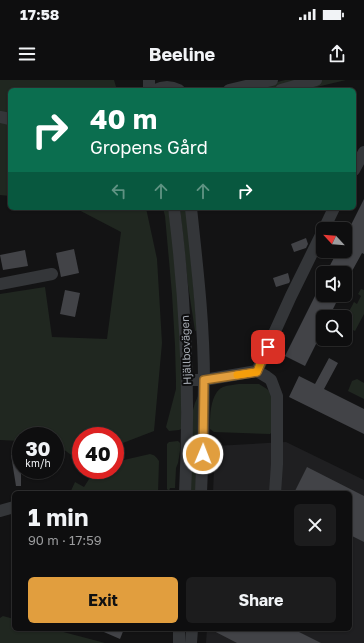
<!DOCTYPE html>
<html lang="en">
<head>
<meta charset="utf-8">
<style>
	:root { --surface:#0e0e0f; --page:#1c1c1d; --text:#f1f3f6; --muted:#9b9c9e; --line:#2e2e2f; --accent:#e19e3e }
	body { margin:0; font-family:"Golos Text",sans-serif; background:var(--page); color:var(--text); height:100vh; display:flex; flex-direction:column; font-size:15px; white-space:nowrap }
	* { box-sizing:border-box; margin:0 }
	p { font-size:13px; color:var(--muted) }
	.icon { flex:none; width:22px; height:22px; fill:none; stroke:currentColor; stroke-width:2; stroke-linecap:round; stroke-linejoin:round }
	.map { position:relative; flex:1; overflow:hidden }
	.sheet { position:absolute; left:12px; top:411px; width:340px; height:140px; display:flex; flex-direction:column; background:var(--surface); border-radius:6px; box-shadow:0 1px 3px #0004,0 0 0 1px var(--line) }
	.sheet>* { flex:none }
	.hud { position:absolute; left:8px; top:8px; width:348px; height:122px; border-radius:6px; box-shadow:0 1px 3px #0004,0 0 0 1px var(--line); background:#0b6e4f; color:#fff; overflow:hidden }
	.needle { width:26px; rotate:296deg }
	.tools { position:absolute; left:316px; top:142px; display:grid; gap:8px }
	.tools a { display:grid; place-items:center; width:36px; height:36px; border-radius:6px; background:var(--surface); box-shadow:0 1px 3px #0004,0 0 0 1px var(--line); font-size:20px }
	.speed { position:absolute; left:12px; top:347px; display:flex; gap:8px; font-size:20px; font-weight:700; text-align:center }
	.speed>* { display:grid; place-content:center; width:52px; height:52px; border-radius:50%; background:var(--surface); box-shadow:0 1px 3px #0004,0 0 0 1px var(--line); line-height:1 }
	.speed small { font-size:10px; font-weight:400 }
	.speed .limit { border:6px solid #d22; background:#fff; color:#111 }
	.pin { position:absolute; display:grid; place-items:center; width:34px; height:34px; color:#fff; margin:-17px; border-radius:8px; box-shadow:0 2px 6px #0006 }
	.me { position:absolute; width:44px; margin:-22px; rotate:1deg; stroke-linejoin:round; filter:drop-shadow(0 0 3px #0008) }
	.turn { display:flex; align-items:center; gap:14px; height:84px; padding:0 16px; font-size:18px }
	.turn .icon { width:52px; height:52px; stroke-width:2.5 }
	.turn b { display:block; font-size:28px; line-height:34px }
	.lanes { display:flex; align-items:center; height:38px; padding:0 16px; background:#0003; justify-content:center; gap:20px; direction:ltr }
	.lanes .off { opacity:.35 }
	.round { display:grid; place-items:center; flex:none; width:42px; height:42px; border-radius:6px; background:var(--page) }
	.summary { display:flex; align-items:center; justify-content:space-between; height:68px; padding:0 16px }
	h1 { font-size:24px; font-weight:700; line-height:30px }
	.primary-button { display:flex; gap:8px; margin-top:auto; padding:8px 16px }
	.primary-button a { flex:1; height:46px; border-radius:6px; background:var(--accent); color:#111; font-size:16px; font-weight:700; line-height:46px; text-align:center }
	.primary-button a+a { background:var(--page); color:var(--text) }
	.status { display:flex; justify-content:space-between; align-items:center; height:28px; padding:0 20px; background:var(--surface); direction:ltr }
	.status svg { height:11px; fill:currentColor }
	header { display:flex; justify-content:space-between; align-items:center; height:52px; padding:0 16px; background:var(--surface); font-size:18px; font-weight:700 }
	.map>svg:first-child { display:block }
	.built { fill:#1f1f21 }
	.green { fill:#202720 }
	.building { fill:#424347 }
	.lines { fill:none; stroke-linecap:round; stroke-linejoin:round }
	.minor { stroke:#343639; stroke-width:12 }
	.route-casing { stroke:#926728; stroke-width:10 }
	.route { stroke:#e19e3e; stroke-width:7 }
	.slow { stroke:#f59e0b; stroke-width:7 }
	.labels { text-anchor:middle; stroke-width:4; stroke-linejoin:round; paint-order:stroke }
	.street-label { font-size:11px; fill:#a6abb4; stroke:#0e0e0f }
</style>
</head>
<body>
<div class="status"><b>17:58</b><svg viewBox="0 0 49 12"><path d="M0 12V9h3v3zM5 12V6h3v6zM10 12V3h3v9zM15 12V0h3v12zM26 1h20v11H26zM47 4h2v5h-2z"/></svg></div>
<header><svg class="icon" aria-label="menu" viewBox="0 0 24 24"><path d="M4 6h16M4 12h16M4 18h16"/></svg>Beeline<svg class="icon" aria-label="share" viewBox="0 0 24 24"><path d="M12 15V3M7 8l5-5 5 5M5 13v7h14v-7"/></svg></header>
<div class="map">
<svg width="364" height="563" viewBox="0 0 364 563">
	<rect width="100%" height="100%" fill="#131314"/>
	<polygon class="built" points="286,362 364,400 364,563 206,563 207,549 350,549 350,413 213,413 215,366"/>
	<g class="green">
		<polygon points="0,0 114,0 117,10 10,10 10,116 0,115"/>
		<polygon points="285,0 346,0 304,10 291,10 287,4 270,10 246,10"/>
		<polygon points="75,128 146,128 157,179 162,263 154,351 115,366 115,356 81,356 81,379 78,380 55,363 55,356 21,356 21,361 0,360 0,214 45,207 52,257 107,259 121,152"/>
		<polygon points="163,128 168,128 172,154 179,231 182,328 181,329 181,349 179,350 169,351 166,347 176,309 176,302 175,265 172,214 165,136"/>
		<polygon points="180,128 187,128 197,250 195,251 188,205"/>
		<path d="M361,209L364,210V234L355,251C340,244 348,234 354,222L357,224L361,216L358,214Z"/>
		<polygon points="357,299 364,303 364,319 348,311 352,301"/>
		<path d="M239,304H259L267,309L269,311L272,319L271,353L270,354L214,352L210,349C210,337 210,313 223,307C228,305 234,305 239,304Z"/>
		<polygon points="198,316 196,413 190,413 193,330 195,323"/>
		<polygon points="178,361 180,363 180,371 178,383 176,388 175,408 170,408 169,411 167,409 167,364 169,362"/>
		<path d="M150,374C155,375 156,377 159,381L158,413H70L75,402L84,407L95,390H115V382Z"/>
		<polygon points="3,536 14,539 14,549 52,549 105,563 0,563 0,538"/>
	</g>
	<g class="building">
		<polygon points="364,119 364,174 362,173 351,193 326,193 337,172 345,176 345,157"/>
		<polygon points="306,158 308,164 306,168 294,172 291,164"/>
		<polygon points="74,169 79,193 61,197 56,173"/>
		<polygon points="25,170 28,186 3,190 0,175"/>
		<polygon points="288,193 290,201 289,203 276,207 273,198"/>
		<polygon points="323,200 323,215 340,215 329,237 323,237 323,250 305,286 285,276"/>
		<polygon points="65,210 80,213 75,237 60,234"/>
		<polygon points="329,278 338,283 324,309 364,329 364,354 289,317 299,296 315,304"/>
		<polygon points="21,373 21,406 16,406 11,375"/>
		<polygon points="307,387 364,416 364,462 350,455 350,413 294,413"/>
		<polygon points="97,549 124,549 120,559"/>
		<polygon points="210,549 293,549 321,563 237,563"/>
	</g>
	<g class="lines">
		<g class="minor">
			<polyline points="149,0 149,10"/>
			<path d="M155,10C163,6 171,6 179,10"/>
			<polyline points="229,10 272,0"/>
			<polyline points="281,10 316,0"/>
			<polyline points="0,37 10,39"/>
			<polyline points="354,90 364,72"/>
			<path d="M174,128C186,223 190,318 185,413"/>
			<path d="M191,128C197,185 204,243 204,301C204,338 203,376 201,413"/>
			<polyline points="324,149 334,128"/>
			<polyline points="0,204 52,194"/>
			<polyline points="257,291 291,216 323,151"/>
			<polyline points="257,291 267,297 271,300 277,316 277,384 275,413"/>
			<polyline points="187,300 204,300 257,291"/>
			<polyline points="0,431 14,427"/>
			<polyline points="179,549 179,563"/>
			<polyline points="191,563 192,549"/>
		</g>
	</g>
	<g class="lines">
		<g class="route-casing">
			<polyline id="route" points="203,374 204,300 257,292 268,267"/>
		</g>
		<use href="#route" class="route"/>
		<polyline class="slow" points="237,295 257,292 261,281"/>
	</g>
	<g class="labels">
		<g class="street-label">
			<text transform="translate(186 270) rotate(-92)" y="4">Hjällbovägen</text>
		</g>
	</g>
</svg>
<div class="tools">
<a><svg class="needle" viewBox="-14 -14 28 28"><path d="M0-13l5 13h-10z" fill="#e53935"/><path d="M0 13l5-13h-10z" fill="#9b9c9e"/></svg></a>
<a><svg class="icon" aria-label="sound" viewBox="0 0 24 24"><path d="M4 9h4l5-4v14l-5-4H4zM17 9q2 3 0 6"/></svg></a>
<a><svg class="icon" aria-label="search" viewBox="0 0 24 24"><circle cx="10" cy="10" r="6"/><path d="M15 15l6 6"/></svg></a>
</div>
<div class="speed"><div>30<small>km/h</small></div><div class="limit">40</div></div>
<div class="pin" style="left:268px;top:267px;background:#d93025"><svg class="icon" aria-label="arrive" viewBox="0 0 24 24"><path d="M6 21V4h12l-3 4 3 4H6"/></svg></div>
<svg class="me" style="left:203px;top:374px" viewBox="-20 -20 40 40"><circle r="17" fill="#e19e3e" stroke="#fff" stroke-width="3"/><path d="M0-11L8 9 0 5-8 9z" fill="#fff"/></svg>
<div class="hud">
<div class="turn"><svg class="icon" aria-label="right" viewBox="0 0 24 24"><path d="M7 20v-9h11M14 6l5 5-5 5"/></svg><div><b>40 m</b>Gropens Gård</div></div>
<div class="lanes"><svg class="icon off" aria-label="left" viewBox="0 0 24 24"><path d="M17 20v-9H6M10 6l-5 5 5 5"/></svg><svg class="icon off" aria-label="ahead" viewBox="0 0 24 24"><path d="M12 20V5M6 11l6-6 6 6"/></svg><svg class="icon off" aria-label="ahead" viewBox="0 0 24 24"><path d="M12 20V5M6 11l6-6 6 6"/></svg><svg class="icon" aria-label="right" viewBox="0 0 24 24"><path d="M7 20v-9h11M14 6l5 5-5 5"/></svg></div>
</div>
<section class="sheet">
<div class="summary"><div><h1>1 min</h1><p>90 m · 17:59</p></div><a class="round"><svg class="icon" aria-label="close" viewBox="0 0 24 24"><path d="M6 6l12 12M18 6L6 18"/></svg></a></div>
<div class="primary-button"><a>Exit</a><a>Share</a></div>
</section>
</div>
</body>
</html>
